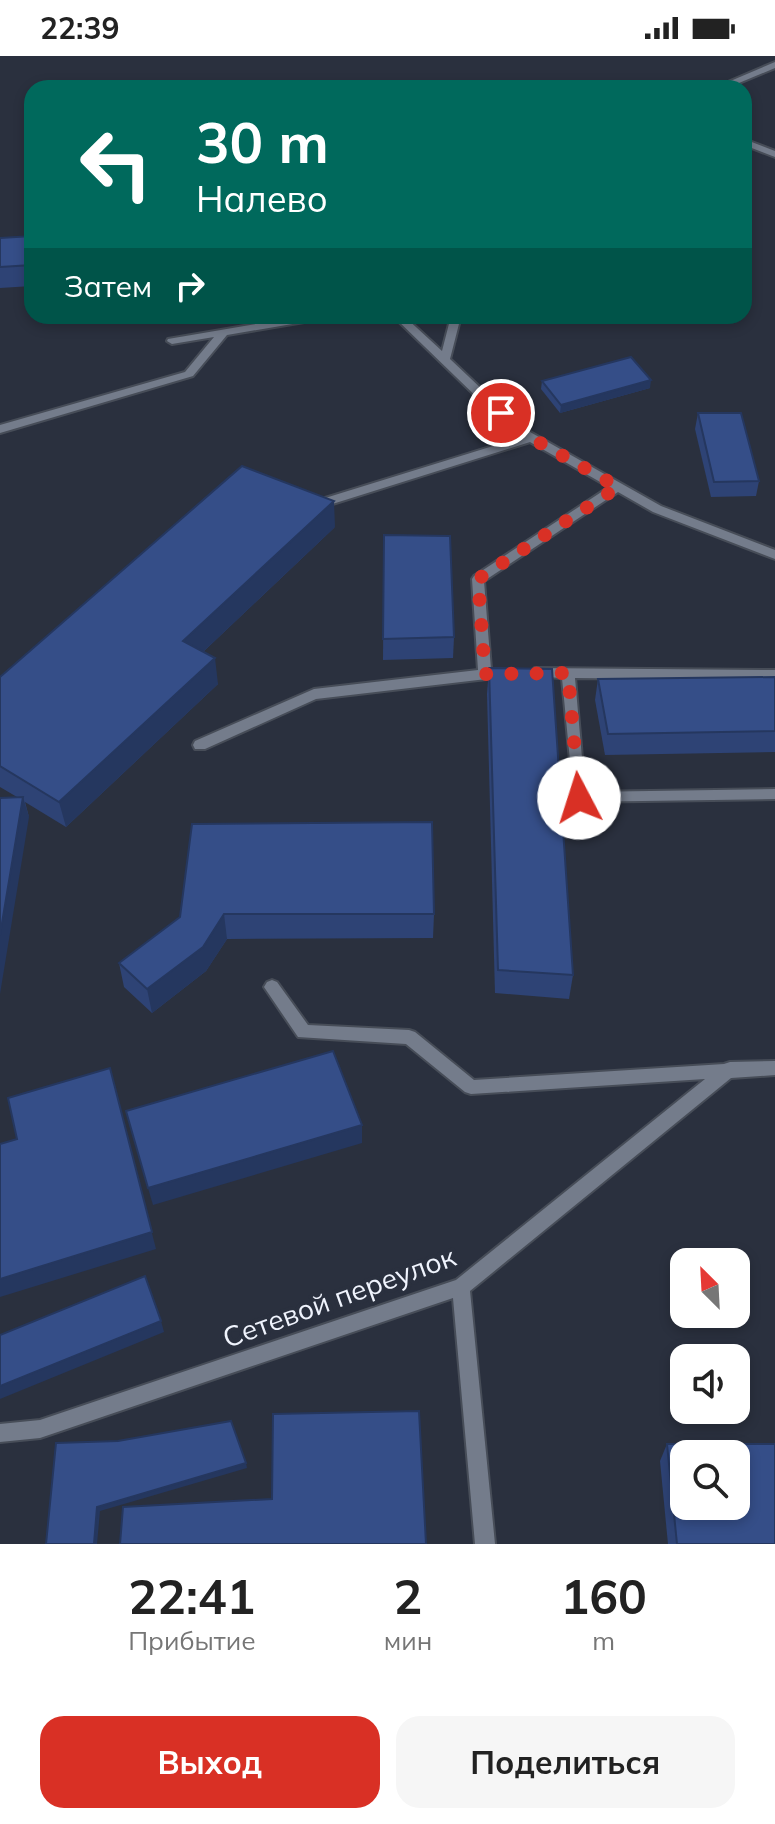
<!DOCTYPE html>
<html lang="ru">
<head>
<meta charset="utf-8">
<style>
	:root { --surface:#fff; --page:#f6f6f6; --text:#222; --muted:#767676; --accent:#d93025 }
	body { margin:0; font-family:Mulish,sans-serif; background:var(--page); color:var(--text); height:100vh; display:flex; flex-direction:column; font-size:30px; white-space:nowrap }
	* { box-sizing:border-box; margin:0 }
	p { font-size:26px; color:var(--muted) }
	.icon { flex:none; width:44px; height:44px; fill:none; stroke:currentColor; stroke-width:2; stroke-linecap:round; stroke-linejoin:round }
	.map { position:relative; height:1488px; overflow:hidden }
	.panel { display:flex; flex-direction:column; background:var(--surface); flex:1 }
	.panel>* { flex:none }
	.hud { position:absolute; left:24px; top:24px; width:728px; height:244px; border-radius:24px; box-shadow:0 4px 12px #0003; background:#00695c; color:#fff; overflow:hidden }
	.needle { width:52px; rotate:336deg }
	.fabs { position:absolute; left:670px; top:1192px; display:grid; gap:16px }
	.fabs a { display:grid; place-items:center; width:80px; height:80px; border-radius:16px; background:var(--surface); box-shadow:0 4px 12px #0003; font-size:40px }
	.pin { position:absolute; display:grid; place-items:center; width:68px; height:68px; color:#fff; margin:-34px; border:4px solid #fff; border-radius:50%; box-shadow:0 2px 8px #0007 }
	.me { position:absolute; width:88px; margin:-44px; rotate:355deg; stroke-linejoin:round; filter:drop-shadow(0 0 6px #0008) }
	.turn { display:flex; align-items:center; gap:28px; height:168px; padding:0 40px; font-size:36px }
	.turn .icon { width:104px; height:104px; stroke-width:2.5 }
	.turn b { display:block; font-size:56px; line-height:68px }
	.then { display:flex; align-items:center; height:76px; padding:0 40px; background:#0003; gap:16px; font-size:30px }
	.eta { display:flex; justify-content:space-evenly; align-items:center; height:136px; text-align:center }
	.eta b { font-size:48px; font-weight:700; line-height:56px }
	.action { display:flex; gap:16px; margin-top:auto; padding:16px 40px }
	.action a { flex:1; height:92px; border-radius:24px; background:var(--accent); color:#fff; font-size:32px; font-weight:700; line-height:92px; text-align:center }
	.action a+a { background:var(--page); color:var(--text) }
	.status { display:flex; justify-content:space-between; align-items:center; height:56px; padding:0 40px; background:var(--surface); direction:ltr }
	.status svg { height:22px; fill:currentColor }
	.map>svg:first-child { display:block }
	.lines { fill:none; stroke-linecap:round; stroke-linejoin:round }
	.service-casing { stroke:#474d58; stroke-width:4 }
	.service { fill:#747c8b; fill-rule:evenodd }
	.wall { fill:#2e4375 }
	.shaded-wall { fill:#25375f }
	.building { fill:#354e88; stroke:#25375f; stroke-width:2; fill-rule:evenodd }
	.route { stroke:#d93025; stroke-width:14; stroke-dasharray:0 25.2 }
	.labels { text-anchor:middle; stroke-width:8; stroke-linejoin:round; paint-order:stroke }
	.near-street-label { font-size:28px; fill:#f0f4fd; stroke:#2a303e }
</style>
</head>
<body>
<div class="status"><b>22:39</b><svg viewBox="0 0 49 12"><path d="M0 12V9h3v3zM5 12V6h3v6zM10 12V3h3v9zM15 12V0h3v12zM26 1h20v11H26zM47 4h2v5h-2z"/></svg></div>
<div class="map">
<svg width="775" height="1488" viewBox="0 0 775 1488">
	<rect width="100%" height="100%" fill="#2a303e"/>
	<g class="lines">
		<g class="service-casing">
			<g id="service">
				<polygon points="775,6 775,12 727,32 714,32"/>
				<polygon points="744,83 775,95 775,101 744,89"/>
				<polygon points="303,260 327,260 322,263 227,279 193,320 0,377 0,369 185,316 214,281 172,288 167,285 168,283"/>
				<polygon points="393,260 404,260 442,295 451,260 461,260 450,303 523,372 661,450 775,494 775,503 653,456 618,436 484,525 491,613 512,614 514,617 512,620 316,643 205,693 195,693 193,689 195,685 314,633 478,614 472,523 474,520 609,431 530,386 326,450 311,448 311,442 322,443 522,381 515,378"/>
				<polygon points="535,612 775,614 775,624 575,622 585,736 775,733 775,743 574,746 562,622 530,620 528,617"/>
				<polygon points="272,924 277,926 308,969 409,974 415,976 474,1024 724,1008 730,1006 775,1005 775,1019 731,1022 470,1235 495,1488 475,1488 453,1242 40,1382 0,1386 0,1368 40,1364 456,1224 705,1023 471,1038 465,1036 406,988 298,981 264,931 267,926"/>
			</g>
		</g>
		<use href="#service" class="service"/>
	</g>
	<g class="wall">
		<polygon points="744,46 748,61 747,69 744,69"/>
		<polygon points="32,180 32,230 0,232 0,182"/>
		<polygon points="542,325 650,332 560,357 541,333"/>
		<polygon points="698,357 759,425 756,440 711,441 695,373"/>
		<polygon points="335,471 203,596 218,628 66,771 25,746 29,761 17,741 0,731 0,621"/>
		<polygon points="384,479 454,581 453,602 383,604"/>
		<polygon points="489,612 573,919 569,943 495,937 487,638"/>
		<polygon points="775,621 775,696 605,699 595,644 598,623"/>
		<polygon points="192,768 434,858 433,882 227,883 206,915 152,957 124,931 119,907 180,861"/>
		<polygon points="667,1388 775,1488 668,1488 660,1405"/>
	</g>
	<g class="shaded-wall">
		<polygon points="651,324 650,332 560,357 561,349"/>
		<polygon points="334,445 335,471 187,611 183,585"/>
		<polygon points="215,602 218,628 66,771 59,746"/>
		<polygon points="23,741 29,761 0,938 0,879"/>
		<polygon points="224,858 227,883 206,915 152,957 147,933"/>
		<polygon points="110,1012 156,1193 0,1241 0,1223"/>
		<polygon points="362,1069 362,1087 153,1149 148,1132"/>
		<polygon points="161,1265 164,1276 0,1343 0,1330"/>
		<polygon points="246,1407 247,1412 100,1455 97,1488 94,1488 97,1451"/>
	</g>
	<g class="building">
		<polygon points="481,26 511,27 512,32 267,32 267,30 481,30"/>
		<polygon points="744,46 748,61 744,61"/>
		<polygon points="32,180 32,209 0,211 0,182"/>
		<polygon points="631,301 651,324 561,349 542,325"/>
		<polygon points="698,357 741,357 759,425 714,426"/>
		<polygon points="242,410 334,445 183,585 215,602 59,746 0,710 0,621"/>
		<polygon points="384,479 450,480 454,581 383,583"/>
		<polygon points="489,612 552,613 573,919 498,914"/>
		<polygon points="775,621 775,675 608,678 598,623"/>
		<polygon points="23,741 0,879 0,742"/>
		<polygon points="432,766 434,858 224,858 203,891 147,933 119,907 180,861 192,768"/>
		<polygon points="333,995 362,1069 148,1132 126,1055"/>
		<polygon points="110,1012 152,1176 0,1223 0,1088 17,1083 8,1042"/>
		<polygon points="145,1220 161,1265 0,1330 0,1279"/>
		<polygon points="419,1355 426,1488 120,1488 123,1451 272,1443 273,1358"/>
		<polygon points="231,1365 246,1407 97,1451 94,1488 46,1488 56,1387 118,1385"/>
		<path d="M667,1388H775V1488H677ZM684,1398H736V1450H684Z"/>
	</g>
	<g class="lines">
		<polyline class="route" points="501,357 519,375 618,431 478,523 485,618 568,617 579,742"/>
	</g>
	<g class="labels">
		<g class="near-street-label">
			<text transform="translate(339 1241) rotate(-20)" y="10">Сетевой переулок</text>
		</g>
	</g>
</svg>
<div class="fabs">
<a><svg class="needle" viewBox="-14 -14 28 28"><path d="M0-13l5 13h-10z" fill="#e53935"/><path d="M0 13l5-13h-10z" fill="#767676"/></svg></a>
<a><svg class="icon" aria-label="sound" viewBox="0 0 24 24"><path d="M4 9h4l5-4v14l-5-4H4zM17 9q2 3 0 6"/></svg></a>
<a><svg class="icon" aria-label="search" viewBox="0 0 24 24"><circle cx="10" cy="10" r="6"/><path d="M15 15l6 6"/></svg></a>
</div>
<div class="pin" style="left:501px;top:357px;background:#d93025"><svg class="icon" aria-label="arrive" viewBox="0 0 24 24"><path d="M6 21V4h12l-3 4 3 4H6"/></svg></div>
<svg class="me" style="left:579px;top:742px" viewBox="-20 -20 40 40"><circle r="19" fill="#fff"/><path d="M0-13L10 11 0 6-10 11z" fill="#d93025"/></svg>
<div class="hud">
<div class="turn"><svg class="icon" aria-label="left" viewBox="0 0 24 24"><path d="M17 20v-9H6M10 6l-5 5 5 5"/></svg><div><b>30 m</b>Налево</div></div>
<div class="then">Затем<svg class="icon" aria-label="right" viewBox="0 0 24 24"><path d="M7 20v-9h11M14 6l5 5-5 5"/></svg></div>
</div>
</div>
<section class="panel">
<div class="eta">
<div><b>22:41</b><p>Прибытие</p></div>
<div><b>2</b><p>мин</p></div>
<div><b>160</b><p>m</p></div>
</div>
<div class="action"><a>Выход</a><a>Поделиться</a></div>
</section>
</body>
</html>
